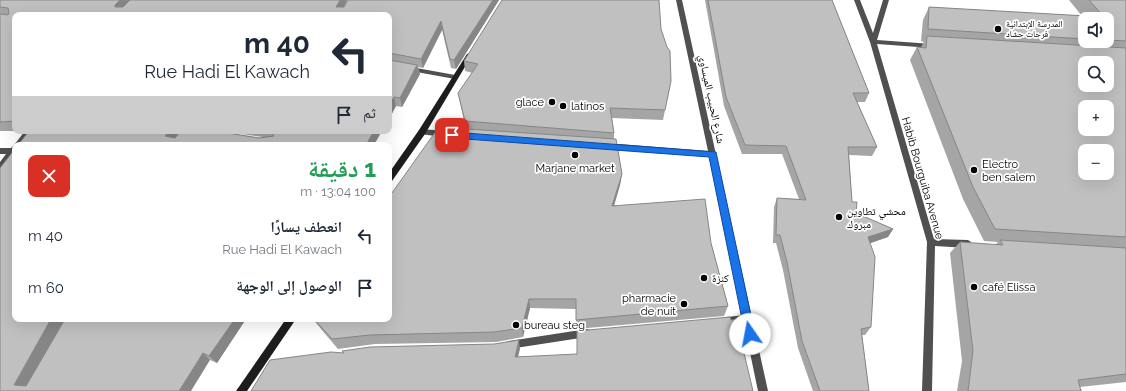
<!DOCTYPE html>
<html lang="ar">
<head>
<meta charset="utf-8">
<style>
	:root { --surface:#fff; --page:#f2f2f3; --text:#1f2937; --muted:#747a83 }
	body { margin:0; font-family:Raleway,"Noto Naskh Arabic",sans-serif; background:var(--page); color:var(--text); direction:rtl; height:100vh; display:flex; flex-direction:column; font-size:15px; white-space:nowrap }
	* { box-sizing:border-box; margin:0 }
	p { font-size:13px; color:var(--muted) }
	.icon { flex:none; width:22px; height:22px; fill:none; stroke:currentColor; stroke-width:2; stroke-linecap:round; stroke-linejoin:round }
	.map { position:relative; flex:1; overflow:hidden; direction:ltr }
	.panel { position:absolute; left:12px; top:142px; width:380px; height:180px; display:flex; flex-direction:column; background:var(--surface); border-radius:8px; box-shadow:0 4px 16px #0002; direction:rtl }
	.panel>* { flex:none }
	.guide { position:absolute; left:12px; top:12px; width:380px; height:122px; border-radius:8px; box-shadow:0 4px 16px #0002; direction:rtl; background:#fff; color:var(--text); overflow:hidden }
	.fabs { position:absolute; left:1078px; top:12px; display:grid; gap:8px }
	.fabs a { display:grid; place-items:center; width:36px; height:36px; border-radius:8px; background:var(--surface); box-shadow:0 4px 16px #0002; font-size:20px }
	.pin { position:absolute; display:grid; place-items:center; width:34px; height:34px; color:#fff; margin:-17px; border-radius:8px; box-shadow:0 2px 6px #0006 }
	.me { position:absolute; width:44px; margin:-22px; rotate:348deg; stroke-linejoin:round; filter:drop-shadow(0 0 3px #0008) }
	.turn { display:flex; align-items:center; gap:14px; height:84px; padding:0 16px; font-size:18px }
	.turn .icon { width:52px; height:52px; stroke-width:2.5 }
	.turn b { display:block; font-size:28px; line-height:34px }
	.then { display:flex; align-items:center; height:38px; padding:0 16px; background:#0003; gap:8px; font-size:15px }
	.round { display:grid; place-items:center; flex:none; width:42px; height:42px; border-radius:8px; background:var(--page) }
	.summary { display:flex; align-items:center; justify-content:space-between; height:68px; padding:0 16px }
	h1 { font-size:24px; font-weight:700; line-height:30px; color:#1e9e55 }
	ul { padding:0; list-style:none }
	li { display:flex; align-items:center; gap:12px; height:52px; padding:0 16px }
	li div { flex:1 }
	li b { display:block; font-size:15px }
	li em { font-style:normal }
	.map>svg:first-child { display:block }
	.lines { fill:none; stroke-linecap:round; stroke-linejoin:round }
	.lane { fill:#505050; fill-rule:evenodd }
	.street { fill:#505050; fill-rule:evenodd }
	.secondary { fill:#1d1d1d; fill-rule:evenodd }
	.wall { fill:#a5a5a5; fill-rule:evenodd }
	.shaded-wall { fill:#868686 }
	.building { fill:#c0c0c0; stroke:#868686; fill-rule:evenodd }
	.route { fill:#1a73e8; stroke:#114b97 }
	.poi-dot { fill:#000; stroke:#fff; stroke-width:1.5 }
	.labels { text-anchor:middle; stroke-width:3.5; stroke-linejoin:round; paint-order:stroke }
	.far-poi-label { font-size:9px; fill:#000; stroke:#fff; text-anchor:start }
	.street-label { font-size:11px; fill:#000; stroke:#fff }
	.poi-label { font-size:11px; fill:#000; stroke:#fff; text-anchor:start }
</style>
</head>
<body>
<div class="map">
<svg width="1126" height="391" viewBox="0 0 1126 391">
	<rect width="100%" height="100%" fill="#fff"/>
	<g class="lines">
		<g class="lane">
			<polygon points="747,315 750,316 752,319 750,322 747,323 726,325 723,324 721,321 723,318 726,317"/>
			<polygon points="587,329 590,330 592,333 590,336 587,337 509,349 506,348 504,345 506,342 509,341"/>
		</g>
		<g class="street">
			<polygon points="676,0 682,0 768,391 758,391 709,156 606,149 602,146 606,143 708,151"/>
			<polygon points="854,0 860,0 873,33 883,0 889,0 877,40 932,44 935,46 932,48 877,44 934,239 968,240 971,242 972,244 971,246 968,248 935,246 932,391 922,391 927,242 870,42"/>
			<polygon points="389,63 455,75 458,77 455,79 389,67"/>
			<polygon points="422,129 445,131 449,134 445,137 419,134 418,132"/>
			<polygon points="25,131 33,131 22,145 15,145 15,153 3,169 0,170 0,162 6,154 0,154 0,148 11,148 14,145"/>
		</g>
		<g class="secondary">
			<polygon points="469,53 472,55 425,134 392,181 389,182 389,173 419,130 467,54"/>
			<polygon points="286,319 296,319 247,391 236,391"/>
		</g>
	</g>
	<g class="wall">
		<polygon points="0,0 347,0 344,7 499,0 456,69 451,68 442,30 423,68 418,67 420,74 402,107 396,106 389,119 389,15 15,15 15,131 0,131"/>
		<polygon points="705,0 832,0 869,93 865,102 857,102 877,147 872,156 849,155 852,202 856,213 893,229 888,237 870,243 871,327 865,335 862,335 869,391 813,391 798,348 783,270 776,243 773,243 774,207 777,198 799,199 782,154 742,154 724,106"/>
		<path d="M1069,0H1126V382L1080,387L1082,391H957L962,361L950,253L960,242L995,245L998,242L984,241L963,199L910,60L917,47H921L924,42L921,41L923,20L929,7L1082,16ZM1085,19H1107V41H1085Z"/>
		<polygon points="661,29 671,81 663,120 612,118 614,133 614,139 622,174 620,185 614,205 711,243 728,306 724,316 576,329 576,309 530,308 523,337 496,342 375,344 338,349 316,323 313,319 389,319 466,130 458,93 473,73 465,71 464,61"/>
		<polygon points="221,131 382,131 259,138 263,137"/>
		<polygon points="15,319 246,319 217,363 210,360"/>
	</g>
	<g class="shaded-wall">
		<polygon points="120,0 134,0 121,14 115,7 115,5"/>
		<polygon points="340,0 347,0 340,15 336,7"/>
		<polygon points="493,0 499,0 456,69 454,60"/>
		<polygon points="441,21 442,30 423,68 421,59"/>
		<polygon points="417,65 420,74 402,107 400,98"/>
		<polygon points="394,97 396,106 389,119 389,105"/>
		<polygon points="169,131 201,131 172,145 165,136"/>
		<polygon points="374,131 382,131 374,145 366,145"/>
		<polygon points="622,174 620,185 611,216 612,206"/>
		<polygon points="893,229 888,237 862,246 868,237"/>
		<polygon points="529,299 530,308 523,337 522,328"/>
		<polygon points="51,319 65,319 26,391 14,385"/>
		<polygon points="235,319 246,319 217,363 209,356"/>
		<polygon points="519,340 520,349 516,365 515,357"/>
		<polygon points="203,353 210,360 191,391 179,391"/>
	</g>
	<g class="building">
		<polygon points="0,0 120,0 115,5 115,7 123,7 130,0 340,0 336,7 344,7 348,0 493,0 454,60 450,59 441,21 421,59 389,53 389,15 15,15 15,121 0,122 0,14 8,15 9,13 8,8 0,7"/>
		<polygon points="502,0 659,0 661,29 667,47 670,51 671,81 665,110 610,108 614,133 465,121 458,93 478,64 464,61"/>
		<polygon points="708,0 832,0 869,93 853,93 877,147 848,147 852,202 857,202 856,213 893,229 868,237 875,257 871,327 861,329 869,391 820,391 802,341 787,262 780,235 776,235 777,198 806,200 786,146 745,145 726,97"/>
		<polygon points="1089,0 1126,0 1126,41 1107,40 1107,19 1085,19 1085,39 928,29 929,7 1104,17"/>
		<path d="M927,36L1126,48V237L995,229L973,187L917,47L926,48ZM1085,63H1107V85H1085ZM1085,107H1107V129H1085ZM1085,151H1107V173H1085Z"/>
		<polygon points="389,60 417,65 400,98 394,97 389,105"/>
		<polygon points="467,129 616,139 622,174 612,206 705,199 711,243 728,306 576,320 576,299 529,299 522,328 494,332 370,335 332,339 314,319 389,319 389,197 436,131 467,130"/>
		<polygon points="29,131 169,131 165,136 175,138 179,133 193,131 215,131 259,138 274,136 272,133 266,131 374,131 366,145 18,145"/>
		<polygon points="15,149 15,319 51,319 14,385 26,386 65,319 235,319 209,356 203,353 179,391 0,391 0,168"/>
		<polygon points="1000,240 1126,248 1126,374 1078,380 1081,391 968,391 973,351 960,242 1003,245"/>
		<polygon points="730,317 731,320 736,319 753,391 251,391 270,360 331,352 344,353 342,351 370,347 494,344 519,340 515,357 577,354 577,331"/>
	</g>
	<polygon class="route" points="452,132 716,152 755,334 754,337 750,339 746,337 745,334 709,157 452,138 448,135"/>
	<g class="poi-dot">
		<circle cx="998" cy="29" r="4"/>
		<circle cx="552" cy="102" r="4"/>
		<circle cx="563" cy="106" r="4"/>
		<circle cx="575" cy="155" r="4"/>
		<circle cx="974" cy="170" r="4"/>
		<circle cx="839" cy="217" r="4"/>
		<circle cx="704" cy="278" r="4"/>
		<circle cx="974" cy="287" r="4"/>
		<circle cx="684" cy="304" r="4"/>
		<circle cx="516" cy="325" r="4"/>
	</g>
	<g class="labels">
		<g class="far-poi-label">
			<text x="1006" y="27">المدرسة الإبتدائية<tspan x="1006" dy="10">فرحات حشاد</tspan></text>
		</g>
		<g class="street-label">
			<text transform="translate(712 99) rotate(78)" y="4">شارع الحبيب الميساوي</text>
			<text transform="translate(923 178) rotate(74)" y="4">Habib Bourguiba Avenue</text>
		</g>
		<g class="poi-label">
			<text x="544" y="106" text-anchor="end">glace</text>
			<text x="571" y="110">latinos</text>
			<text x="982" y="168">Electro<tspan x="982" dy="13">ben salem</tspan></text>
			<text x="575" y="172" text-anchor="middle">Marjane market</text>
			<text x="847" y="215">محشي تطاوين<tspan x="847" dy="13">مبروك</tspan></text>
			<text x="712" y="282">كنزة</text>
			<text x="982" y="291">café Elissa</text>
			<text x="676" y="302" text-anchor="end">pharmacie<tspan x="676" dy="13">de nuit</tspan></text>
			<text x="524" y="329">bureau steg</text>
		</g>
	</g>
</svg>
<div class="fabs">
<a><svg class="icon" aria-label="sound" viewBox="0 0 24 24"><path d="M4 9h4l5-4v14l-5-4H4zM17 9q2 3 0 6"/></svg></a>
<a><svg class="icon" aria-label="search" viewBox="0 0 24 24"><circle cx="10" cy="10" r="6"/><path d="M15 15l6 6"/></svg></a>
<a>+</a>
<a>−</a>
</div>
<div class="pin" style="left:452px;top:135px;background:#d93025"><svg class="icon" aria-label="arrive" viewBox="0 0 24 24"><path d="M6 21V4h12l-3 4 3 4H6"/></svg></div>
<svg class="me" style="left:750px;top:334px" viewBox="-20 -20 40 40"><circle r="19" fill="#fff"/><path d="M0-13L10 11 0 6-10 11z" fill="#1a73e8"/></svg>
<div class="guide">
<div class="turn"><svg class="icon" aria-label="left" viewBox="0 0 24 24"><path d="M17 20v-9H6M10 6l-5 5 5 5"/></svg><div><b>40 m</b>Rue Hadi El Kawach</div></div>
<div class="then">ثم<svg class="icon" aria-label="arrive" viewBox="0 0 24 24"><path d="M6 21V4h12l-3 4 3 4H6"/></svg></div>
</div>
<section class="panel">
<div class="summary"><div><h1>1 دقيقة</h1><p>100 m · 13:04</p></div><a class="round" style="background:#d93025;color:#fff"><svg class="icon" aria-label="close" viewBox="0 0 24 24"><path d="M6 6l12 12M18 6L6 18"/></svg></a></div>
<ul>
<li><svg class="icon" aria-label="left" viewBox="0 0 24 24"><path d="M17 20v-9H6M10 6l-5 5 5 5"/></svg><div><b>انعطف يسارًا</b><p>Rue Hadi El Kawach</p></div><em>40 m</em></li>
<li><svg class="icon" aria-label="arrive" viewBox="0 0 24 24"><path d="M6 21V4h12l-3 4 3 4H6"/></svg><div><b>الوصول إلى الوجهة</b></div><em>60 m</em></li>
</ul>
</section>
</div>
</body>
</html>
